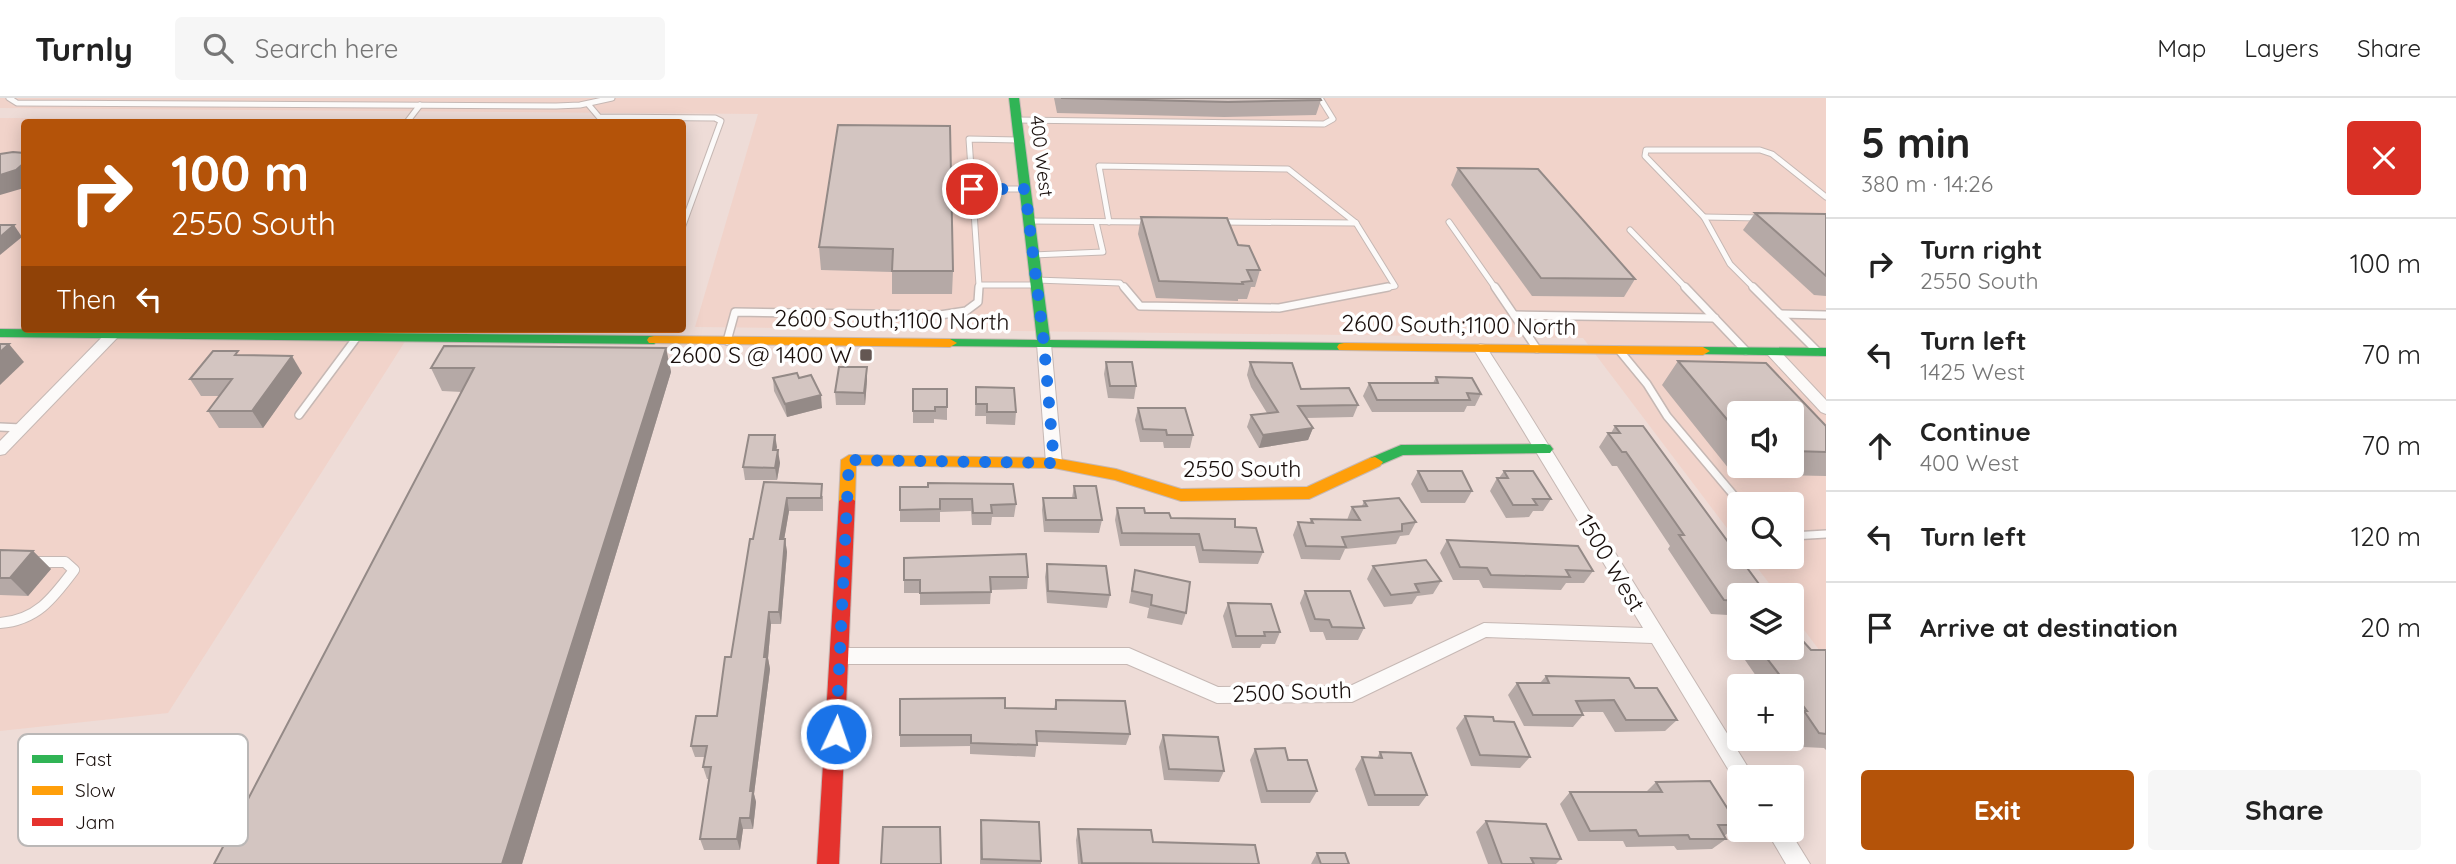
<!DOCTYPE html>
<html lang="en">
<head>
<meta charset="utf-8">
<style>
	:root { --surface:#fff; --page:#f6f6f6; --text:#222; --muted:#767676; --line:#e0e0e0; --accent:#b45309 }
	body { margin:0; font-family:Quicksand,sans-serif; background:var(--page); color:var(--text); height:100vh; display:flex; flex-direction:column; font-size:26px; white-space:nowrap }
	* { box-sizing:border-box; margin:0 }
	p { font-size:23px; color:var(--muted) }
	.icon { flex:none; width:38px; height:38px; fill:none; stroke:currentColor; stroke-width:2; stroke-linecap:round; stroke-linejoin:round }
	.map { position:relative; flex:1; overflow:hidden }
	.sheet { display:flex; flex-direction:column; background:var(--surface); width:630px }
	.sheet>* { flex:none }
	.banner { position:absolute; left:21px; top:21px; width:665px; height:214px; border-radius:7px; box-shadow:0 4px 18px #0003; background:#b45309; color:#fff; overflow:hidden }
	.controls { position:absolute; left:1727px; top:303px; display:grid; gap:14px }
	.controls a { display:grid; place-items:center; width:77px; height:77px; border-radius:7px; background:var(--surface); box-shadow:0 4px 18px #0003; font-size:35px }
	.pin { position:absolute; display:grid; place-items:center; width:60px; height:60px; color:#fff; margin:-30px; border:4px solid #fff; border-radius:50%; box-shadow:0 2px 7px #0007 }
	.me { position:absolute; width:77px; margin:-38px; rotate:3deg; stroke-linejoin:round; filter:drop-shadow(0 0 5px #0008) }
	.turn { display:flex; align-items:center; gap:24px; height:147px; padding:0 35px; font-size:32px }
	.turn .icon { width:91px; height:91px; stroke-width:2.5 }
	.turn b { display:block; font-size:49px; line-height:60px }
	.then { display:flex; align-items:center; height:66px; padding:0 35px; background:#0003; gap:14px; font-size:26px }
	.round { display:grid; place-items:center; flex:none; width:74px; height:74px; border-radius:7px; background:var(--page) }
	.summary { display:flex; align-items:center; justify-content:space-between; height:119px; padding:0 35px }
	h1 { font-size:42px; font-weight:700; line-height:52px }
	.button { display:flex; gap:14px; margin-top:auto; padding:14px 35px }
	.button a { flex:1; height:80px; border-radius:7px; background:var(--accent); color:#fff; font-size:28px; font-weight:700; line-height:80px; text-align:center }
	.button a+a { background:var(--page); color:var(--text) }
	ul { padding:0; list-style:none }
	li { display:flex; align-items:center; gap:21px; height:91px; padding:0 35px; border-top:2px solid var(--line) }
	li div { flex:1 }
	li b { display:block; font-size:26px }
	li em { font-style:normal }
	header { display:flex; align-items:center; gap:42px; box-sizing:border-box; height:98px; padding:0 35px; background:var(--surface); border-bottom:2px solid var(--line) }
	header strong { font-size:33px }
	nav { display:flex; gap:38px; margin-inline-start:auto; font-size:24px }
	.search { width:490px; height:63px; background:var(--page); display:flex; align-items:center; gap:18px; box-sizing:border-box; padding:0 24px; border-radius:7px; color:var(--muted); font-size:26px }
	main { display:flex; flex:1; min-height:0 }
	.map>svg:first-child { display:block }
	.built { fill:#f1d3ca; fill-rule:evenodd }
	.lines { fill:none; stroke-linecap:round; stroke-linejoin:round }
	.lane-far2-casing { stroke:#c6b8b4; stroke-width:7 }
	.lane-far1-casing { stroke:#c6b8b4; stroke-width:10 }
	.lane-casing { stroke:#c6b8b4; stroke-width:12 }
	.street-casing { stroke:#c6b8b4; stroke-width:2 }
	.fast-casing { stroke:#c6b8b4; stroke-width:2 }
	.slow-casing { stroke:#c6b8b4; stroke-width:2 }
	.jam-casing { stroke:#c6b8b4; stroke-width:2 }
	.lane-far2 { stroke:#fcfaf9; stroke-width:5 }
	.lane-far1 { stroke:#fcfaf9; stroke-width:7 }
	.lane { stroke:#fcfaf9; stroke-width:10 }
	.street { fill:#fcfaf9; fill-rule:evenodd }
	.fast { fill:#30b455; fill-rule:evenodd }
	.slow { fill:#ff9f0a; fill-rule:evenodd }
	.jam { fill:#e5322d; fill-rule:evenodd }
	.wall { fill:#b5a9a6; fill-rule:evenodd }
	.shaded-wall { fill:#948a87 }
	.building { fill:#d3c5c1; stroke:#948a87; stroke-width:2 }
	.route { stroke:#1a73e8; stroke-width:12; stroke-dasharray:0 21.6 }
	.poi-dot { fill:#645753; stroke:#fff; stroke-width:2.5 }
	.labels { text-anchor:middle; stroke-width:7; stroke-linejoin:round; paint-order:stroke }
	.far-street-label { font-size:19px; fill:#190f0c; stroke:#fff }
	.street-label { font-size:23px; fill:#190f0c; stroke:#fff }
	.poi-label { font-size:23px; fill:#190f0c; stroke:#fff; text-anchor:end }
	.key { fill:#fff; stroke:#bab7b6; stroke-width:2 }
	.key-label { font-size:19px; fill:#190f0c }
</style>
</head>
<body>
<header>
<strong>Turnly</strong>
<div class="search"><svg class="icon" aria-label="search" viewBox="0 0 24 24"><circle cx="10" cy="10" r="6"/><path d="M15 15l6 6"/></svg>Search here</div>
<nav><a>Map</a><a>Layers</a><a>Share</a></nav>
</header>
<main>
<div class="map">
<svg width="1826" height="766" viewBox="0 0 1826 766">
	<rect width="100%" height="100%" fill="#eedcd7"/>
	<g class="built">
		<path d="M0,0H1826V561L1792,516V497H1778L1749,459L1792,458V406H1740L1739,446L1583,240L695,229L758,16L0,10ZM1740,315H1792V368H1740Z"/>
		<polygon points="0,20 547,22 545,24 24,24 24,231 413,231 168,615 0,633"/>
	</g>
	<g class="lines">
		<g class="lane-far2-casing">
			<g id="lane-far2">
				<polyline points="9,0 17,5 556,8 580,7 612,0"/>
				<polyline points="588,6 599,19 715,20 721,23 682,130"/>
				<polyline points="1016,22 1324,26 1333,21 1320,0"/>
				<polyline points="407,24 420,7"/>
				<polyline points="973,91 1025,91"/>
				<polyline points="1704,119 1761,120"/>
				<polyline points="1029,123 1148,124"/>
				<polyline points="1109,124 1099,68 1288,71 1356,125 1220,124"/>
				<polyline points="1449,124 1496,191"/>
				<polyline points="1356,125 1395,188 1379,191"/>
				<polyline points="1630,132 1687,191"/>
				<polyline points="1033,157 1103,154 1096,124"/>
				<polyline points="1036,182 1120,185 1125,191"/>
				<polyline points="979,187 969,41 1019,42"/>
				<polyline points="979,191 979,187 1037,187"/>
				<polyline points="1755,191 1730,166 1704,119 1645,58 1646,52 1760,52 1772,56 1826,99"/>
			</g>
		</g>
		<g class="lane-far1-casing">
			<g id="lane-far1">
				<polyline points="1124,189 1140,208 1279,210 1388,189"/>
				<polyline points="1495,189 1514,217"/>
				<polyline points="1685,189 1746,253"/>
				<polyline points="1753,189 1818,254"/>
				<polyline points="1780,216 1826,217"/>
				<polyline points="727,243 735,214 940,217 966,213 978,204 979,189"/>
				<polyline points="1537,251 1514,217 1715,220"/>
				<polyline points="1619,252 1647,286 1667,318 1741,406"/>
				<polyline points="299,317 357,239"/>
				<polyline points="0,329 21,330"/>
				<polyline points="1792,438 1826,436"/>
			</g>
		</g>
		<g class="lane-casing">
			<path id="lane" d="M0,525C37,522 53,500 74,472L65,464H34"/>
		</g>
		<g class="street-casing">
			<g id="street">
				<polygon points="113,232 120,236 118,239 5,356 0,357 0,343 108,233"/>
				<polygon points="1044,242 1051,246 1062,365 1054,370 1046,365 1037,246"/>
				<polygon points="1480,246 1485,247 1521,303 1754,679 1740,679 1740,687 1737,686 1652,545 1486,539 1352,604 1217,605 1127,566 841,566 834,563 832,558 834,553 841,550 1129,550 1218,589 1350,588 1484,525 1643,530 1473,250"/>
				<polygon points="1773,250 1778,251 1826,302 1826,316 1821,314 1768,257 1766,254"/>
				<polygon points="1766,732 1789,732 1810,766 1786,766"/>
			</g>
		</g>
		<g class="fast-casing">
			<g id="fast">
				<polygon points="1009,0 1019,0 1050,242 1344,245 1349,246 1351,249 1349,252 945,248 943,245 950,241 1037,242"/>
				<polygon points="0,231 654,238 661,242 654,246 0,239"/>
				<polygon points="1703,249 1826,250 1826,258 1698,256 1696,253 1698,250"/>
				<polygon points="1545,346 1550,347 1553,351 1550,355 1403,357 1375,369 1367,364 1370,360 1401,347"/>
			</g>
		</g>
		<g class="slow-casing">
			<g id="slow">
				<polygon points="654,238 950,241 957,245 950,249 649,245 647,242 649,239"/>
				<polygon points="1344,245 1703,249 1710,253 1703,257 1339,252 1337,249 1339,246"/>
				<polygon points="849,357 1054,360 1116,371 1181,391 1307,389 1370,360 1375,359 1383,364 1380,368 1309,401 1181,403 1115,382 1054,370 856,367 855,403 847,409 839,403 841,362"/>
			</g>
		</g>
		<g class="jam-casing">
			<polygon id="jam" points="847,397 855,403 839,766 817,766 839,403"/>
		</g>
		<use href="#lane-far2" class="lane-far2"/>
		<use href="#lane-far1" class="lane-far1"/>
		<use href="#lane" class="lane"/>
		<use href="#street" class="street"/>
		<use href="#fast" class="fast"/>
		<use href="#slow" class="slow"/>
		<use href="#jam" class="jam"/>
	</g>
	<g class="wall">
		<polygon points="1054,0 1320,0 1321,2 1316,17 1224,19 1057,15"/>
		<polygon points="838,27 953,173 952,196 892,196 892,174 821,172 819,149"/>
		<polygon points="1458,70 1635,181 1624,199 1532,198 1451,87"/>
		<polygon points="1755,115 1826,116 1826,198 1814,197 1743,132"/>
		<polygon points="1141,119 1238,147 1260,172 1255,189 1251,189 1247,201 1238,201 1238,203 1156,200 1138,136"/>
		<polygon points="666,250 671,274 522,766 214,766 462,294 442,293 431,270"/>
		<polygon points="241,257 302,275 263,330 219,330 208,313 219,298 201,298 190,281"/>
		<path d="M1678,263L1826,328V378L1733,376L1662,287ZM1740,315H1792V368H1740Z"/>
		<polygon points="1106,264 1136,288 1134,301 1108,300 1104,276"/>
		<polygon points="1250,264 1301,291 1358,307 1353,319 1306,320 1313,330 1308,342 1259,350 1247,329 1251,317 1267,315 1251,289 1247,277"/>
		<polygon points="1436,279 1481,296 1475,308 1467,308 1464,314 1372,314 1363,298 1369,285 1433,285"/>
		<polygon points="773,280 799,280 822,310 787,319 774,293"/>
		<polygon points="867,282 865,307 836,307 835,294"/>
		<polygon points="976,289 1016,314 1015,327 986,326 986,318 975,318"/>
		<polygon points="913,291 947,309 947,322 934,321 934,325 913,325"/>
		<polygon points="1138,310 1193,337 1190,350 1164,350 1163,344 1140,344 1135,322"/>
		<polygon points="1615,328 1740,497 1740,536 1728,517 1711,516 1668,451 1670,448 1617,368 1612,368 1599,349 1608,335 1611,335"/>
		<polygon points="775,337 776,352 780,365 777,382 745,382 743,369"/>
		<polygon points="1418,373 1472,393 1465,405 1421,405 1411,386"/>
		<polygon points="1504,373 1551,401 1543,413 1533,413 1529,419 1506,420 1490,393 1497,380 1499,380"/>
		<polygon points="764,384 823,398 823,413 789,413 784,441 785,441 787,454 781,526 771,526 768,560 770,571 754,696 756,704 753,731 743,731 740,752 704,752 700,741 710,681 707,681 703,669 705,659 695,659 691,648 717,618 731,559"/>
		<polygon points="1074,388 1102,422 1099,435 1044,434 1042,412 1043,400 1072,400"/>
		<polygon points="900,389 1016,406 1014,419 992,419 991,427 972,427 971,413 940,414 940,424 900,424"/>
		<polygon points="1364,403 1416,424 1409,437 1400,438 1396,446 1345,451 1340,462 1301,461 1293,437 1298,424 1310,424 1311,421 1347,422 1352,409 1362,408"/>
		<polygon points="1117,410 1171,420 1235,429 1263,454 1258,466 1199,465 1195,448 1120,448 1115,422"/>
		<polygon points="1447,442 1593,473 1584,485 1566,485 1561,492 1483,490 1479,482 1453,482 1440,455"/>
		<polygon points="0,452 33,453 51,471 28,498 0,497"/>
		<polygon points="904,460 1028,479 1027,491 991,492 990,506 920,507 920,495 904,495"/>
		<polygon points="1047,466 1110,497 1107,510 1047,505 1045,479"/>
		<polygon points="1373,468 1441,483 1433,496 1417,498 1412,506 1384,509 1367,481"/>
		<polygon points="1135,472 1186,515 1182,527 1147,520 1149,510 1129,505"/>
		<polygon points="1305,493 1364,530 1358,542 1326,542 1323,534 1310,534 1300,505"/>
		<polygon points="1228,505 1280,534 1275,546 1262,546 1260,550 1232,550 1223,518"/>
		<polygon points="1797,538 1811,552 1826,552 1826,652 1824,650 1803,649 1792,632 1792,588 1763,588 1745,562 1751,556 1747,550 1792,550"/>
		<polygon points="1546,578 1635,590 1677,622 1665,633 1615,634 1603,614 1582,614 1583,617 1573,629 1524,628 1508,597 1517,585 1540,585"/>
		<polygon points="900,601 1005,610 1054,611 1056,602 1130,636 1126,647 1037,644 1035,659 970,656 970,648 900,649"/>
		<polygon points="1465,618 1494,623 1530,659 1520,670 1471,668 1456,630"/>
		<polygon points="1163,637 1224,673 1219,684 1164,682 1159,649"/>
		<polygon points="1255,651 1288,662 1317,693 1310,705 1261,705 1250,662"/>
		<polygon points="1380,654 1427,697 1419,708 1368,708 1355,671 1362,659 1377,660"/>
		<polygon points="1656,684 1738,727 1724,738 1726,741 1712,751 1677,752 1674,748 1626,749 1623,743 1578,743 1560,706 1570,694 1646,694"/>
		<polygon points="981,722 1041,763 1041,766 980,766 980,733"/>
		<polygon points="1486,723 1561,761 1556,766 1488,766 1476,734"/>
		<polygon points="1078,731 1153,744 1259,766 1078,766 1076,742"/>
		<polygon points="1317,755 1349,766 1311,766"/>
	</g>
	<g class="shaded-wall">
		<polygon points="24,65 24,90 0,97 0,77"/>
		<polygon points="14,127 22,139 0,157 0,139"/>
		<polygon points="9,246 24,264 0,287 0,254"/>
		<polygon points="666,250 671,274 522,766 502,766"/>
		<polygon points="292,258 302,275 263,330 252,313"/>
		<polygon points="867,269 867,282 865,307 864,295"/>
		<polygon points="821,297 822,310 787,319 785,306"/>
		<polygon points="1313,330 1308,342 1259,350 1263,337"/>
		<polygon points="775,337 777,349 774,365 773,352"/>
		<polygon points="778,352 780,365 777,382 775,370"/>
		<polygon points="787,400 789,413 782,454 780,441"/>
		<polygon points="785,441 787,454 781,526 779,514"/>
		<polygon points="33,453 51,471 28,498 10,480"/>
		<polygon points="769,514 771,526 768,560 770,571 754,696 756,704 753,731 750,720 750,693"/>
		<polygon points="740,720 743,731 740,752 737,741"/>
	</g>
	<g class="building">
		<polygon points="1061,0 1320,0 1321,2 1228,4"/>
		<polygon points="838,27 950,28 953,173 892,173 893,151 819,149"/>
		<polygon points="13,54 24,55 24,65 16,72 0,77 0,56"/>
		<polygon points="1458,70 1538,71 1635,181 1541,180"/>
		<polygon points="1755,115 1826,116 1826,178"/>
		<polygon points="1141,119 1227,120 1238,147 1249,148 1260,172 1247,172 1252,183 1242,184 1243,186 1159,183"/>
		<polygon points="0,127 14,127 0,139"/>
		<polygon points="0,246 9,246 0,254"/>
		<polygon points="444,248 666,250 502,766 214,766 474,270 431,270"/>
		<polygon points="213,253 238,253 235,257 292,258 252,313 208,313 232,281 190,281"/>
		<polygon points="1678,263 1766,265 1826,328 1826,354 1792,353 1792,315 1740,315 1740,337"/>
		<polygon points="1106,264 1132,264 1136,288 1110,288"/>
		<polygon points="1250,264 1292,265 1301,291 1349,290 1358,307 1298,308 1313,330 1263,337 1251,317 1278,314 1255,277"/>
		<polygon points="839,269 867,269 864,295 835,294"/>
		<polygon points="797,275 799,280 811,277 821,297 785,306 773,280"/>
		<polygon points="1436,279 1472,280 1481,296 1467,295 1470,302 1377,302 1369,285 1438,285"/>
		<polygon points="976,289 1014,290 1016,314 987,314 987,306 976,306"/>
		<polygon points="913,291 947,291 947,309 935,309 935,313 913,313"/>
		<polygon points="1138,310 1185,310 1193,337 1167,337 1166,332 1143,331"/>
		<polygon points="1615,328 1643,328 1767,497 1740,497 1740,503 1724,502 1679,437 1684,437 1626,354 1622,354 1608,335 1620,335"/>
		<polygon points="749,337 775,337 773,352 778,352 775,370 743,369"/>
		<polygon points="1418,373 1462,373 1472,393 1428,393"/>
		<polygon points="1504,373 1533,373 1551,401 1533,401 1537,407 1513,407 1497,380 1508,380"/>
		<polygon points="764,384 822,386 821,400 787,400 780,441 785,441 779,514 769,514 764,559 767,559 750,693 753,693 750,720 740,720 737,741 700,741 711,669 703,669 707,648 691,648 696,618 717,618 725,559 731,559 750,441 753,441"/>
		<polygon points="928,385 1013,386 1016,406 991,407 992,415 973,415 972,401 940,401 940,411 900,412 900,389 928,389"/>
		<polygon points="1074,388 1096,388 1102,422 1046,422 1043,400 1076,400"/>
		<polygon points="1399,400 1416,424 1402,426 1402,433 1342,439 1346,449 1306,448 1298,424 1313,425 1311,421 1360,422 1352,409 1367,408 1364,403"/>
		<polygon points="1117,410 1144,410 1145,415 1169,415 1171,420 1235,421 1235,429 1256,430 1263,454 1203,452 1199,436 1122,435"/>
		<polygon points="1447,442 1578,448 1593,473 1566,472 1570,479 1491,477 1487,470 1460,469"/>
		<polygon points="0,452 33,453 10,480 0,480"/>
		<polygon points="1026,456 1028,479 990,479 991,494 920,495 920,482 904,482 904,460"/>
		<polygon points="1426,462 1441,483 1415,486 1419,494 1391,497 1373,468"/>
		<polygon points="1047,466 1106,468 1110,497 1048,493"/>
		<polygon points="1135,472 1190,484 1186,515 1151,507 1152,497 1132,493"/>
		<polygon points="1305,493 1350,493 1364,530 1332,529 1329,522 1315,521"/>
		<polygon points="1228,505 1271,506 1280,534 1264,534 1265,538 1236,538"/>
		<polygon points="1792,531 1811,552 1826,552 1826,636 1819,635 1804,613 1807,613 1792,593 1792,588 1788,588 1759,550 1792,550"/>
		<polygon points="1546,578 1629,580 1635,590 1657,590 1677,622 1626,622 1614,602 1576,603 1583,617 1533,617 1517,585 1549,585"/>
		<polygon points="1005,600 1005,610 1056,611 1056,602 1125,603 1130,636 1036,633 1037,647 971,645 971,637 900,637 900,601"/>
		<polygon points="1465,618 1493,619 1494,623 1514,624 1530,659 1480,657"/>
		<polygon points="1163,637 1218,639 1224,673 1169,671"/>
		<polygon points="1285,650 1288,662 1307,662 1317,693 1267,693 1255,651"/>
		<polygon points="1380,654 1411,655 1427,697 1375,697 1362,659 1382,660"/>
		<polygon points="1710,683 1738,727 1718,727 1726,741 1690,741 1688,737 1639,738 1636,732 1590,733 1570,694 1662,694 1656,684"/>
		<polygon points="981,722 1039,724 1041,763 982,761"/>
		<polygon points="1486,723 1546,726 1561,761 1531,760 1534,766 1502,766"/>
		<polygon points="883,729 940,729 941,766 881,766"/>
		<polygon points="1078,731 1151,732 1153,744 1255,747 1259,766 1082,765"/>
		<polygon points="1317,755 1345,755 1349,766 1321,766"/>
	</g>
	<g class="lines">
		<polyline class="route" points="836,636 849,362 1054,365 1044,246 1025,91 972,91"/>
	</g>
	<rect class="poi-dot" x="859" y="250" width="14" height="14" rx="3.5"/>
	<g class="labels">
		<g class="far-street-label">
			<text transform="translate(1042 58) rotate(83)" y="7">400 West</text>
		</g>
		<g class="street-label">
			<text transform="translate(892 222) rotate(1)" y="8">2600 South;1100 North</text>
			<text transform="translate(1459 227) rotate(1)" y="8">2600 South;1100 North</text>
			<text x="1242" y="379">2550 South</text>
			<text transform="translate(1611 465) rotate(59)" y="8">1500 West</text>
			<text transform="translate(1292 594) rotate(-2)" y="8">2500 South</text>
		</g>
		<g class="poi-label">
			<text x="852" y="265">2600 S @ 1400 W</text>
		</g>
	</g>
	<rect x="18" y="636" width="230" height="112" rx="10" class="key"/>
	<rect x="32" y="657" width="31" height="8" fill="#30b455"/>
	<rect x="32" y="688" width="31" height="9" fill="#ff9f0a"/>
	<rect x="32" y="720" width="31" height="8" fill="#e5322d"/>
	<g class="key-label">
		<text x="75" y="668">Fast</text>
		<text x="75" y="699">Slow</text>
		<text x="75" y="731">Jam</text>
	</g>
</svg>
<div class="controls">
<a><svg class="icon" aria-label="sound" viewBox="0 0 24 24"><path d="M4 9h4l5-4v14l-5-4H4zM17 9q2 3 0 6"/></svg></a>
<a><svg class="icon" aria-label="search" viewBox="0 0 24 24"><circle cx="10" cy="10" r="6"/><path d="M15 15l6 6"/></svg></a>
<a><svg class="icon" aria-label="layers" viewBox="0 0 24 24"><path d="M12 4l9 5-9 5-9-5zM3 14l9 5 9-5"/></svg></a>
<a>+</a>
<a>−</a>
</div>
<div class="pin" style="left:972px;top:91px;background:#d93025"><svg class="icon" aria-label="arrive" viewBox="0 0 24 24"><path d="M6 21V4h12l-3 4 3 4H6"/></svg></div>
<svg class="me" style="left:836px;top:636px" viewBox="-20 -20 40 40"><circle r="17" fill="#1a73e8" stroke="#fff" stroke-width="3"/><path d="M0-11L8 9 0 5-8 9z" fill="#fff"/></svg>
<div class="banner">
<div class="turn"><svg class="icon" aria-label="right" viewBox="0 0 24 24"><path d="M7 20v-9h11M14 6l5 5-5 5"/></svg><div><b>100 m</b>2550 South</div></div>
<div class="then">Then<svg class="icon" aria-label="left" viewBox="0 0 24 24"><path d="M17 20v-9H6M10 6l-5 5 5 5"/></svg></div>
</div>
</div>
<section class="sheet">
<div class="summary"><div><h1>5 min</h1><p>380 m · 14:26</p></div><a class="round" style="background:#d93025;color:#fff"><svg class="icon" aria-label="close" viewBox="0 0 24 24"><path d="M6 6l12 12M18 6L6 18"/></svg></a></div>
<ul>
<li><svg class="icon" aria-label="right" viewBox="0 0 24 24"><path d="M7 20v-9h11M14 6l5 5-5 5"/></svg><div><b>Turn right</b><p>2550 South</p></div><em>100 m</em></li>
<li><svg class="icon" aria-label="left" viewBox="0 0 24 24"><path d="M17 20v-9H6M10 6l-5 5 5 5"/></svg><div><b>Turn left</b><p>1425 West</p></div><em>70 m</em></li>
<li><svg class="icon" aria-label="ahead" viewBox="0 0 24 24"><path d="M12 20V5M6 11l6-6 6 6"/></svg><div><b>Continue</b><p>400 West</p></div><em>70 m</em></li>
<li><svg class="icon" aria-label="left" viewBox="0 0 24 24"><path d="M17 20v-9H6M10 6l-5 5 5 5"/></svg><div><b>Turn left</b></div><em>120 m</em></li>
<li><svg class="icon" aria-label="arrive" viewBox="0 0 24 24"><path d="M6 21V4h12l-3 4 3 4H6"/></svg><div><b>Arrive at destination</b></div><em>20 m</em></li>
</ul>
<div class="button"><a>Exit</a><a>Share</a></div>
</section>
</main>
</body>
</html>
